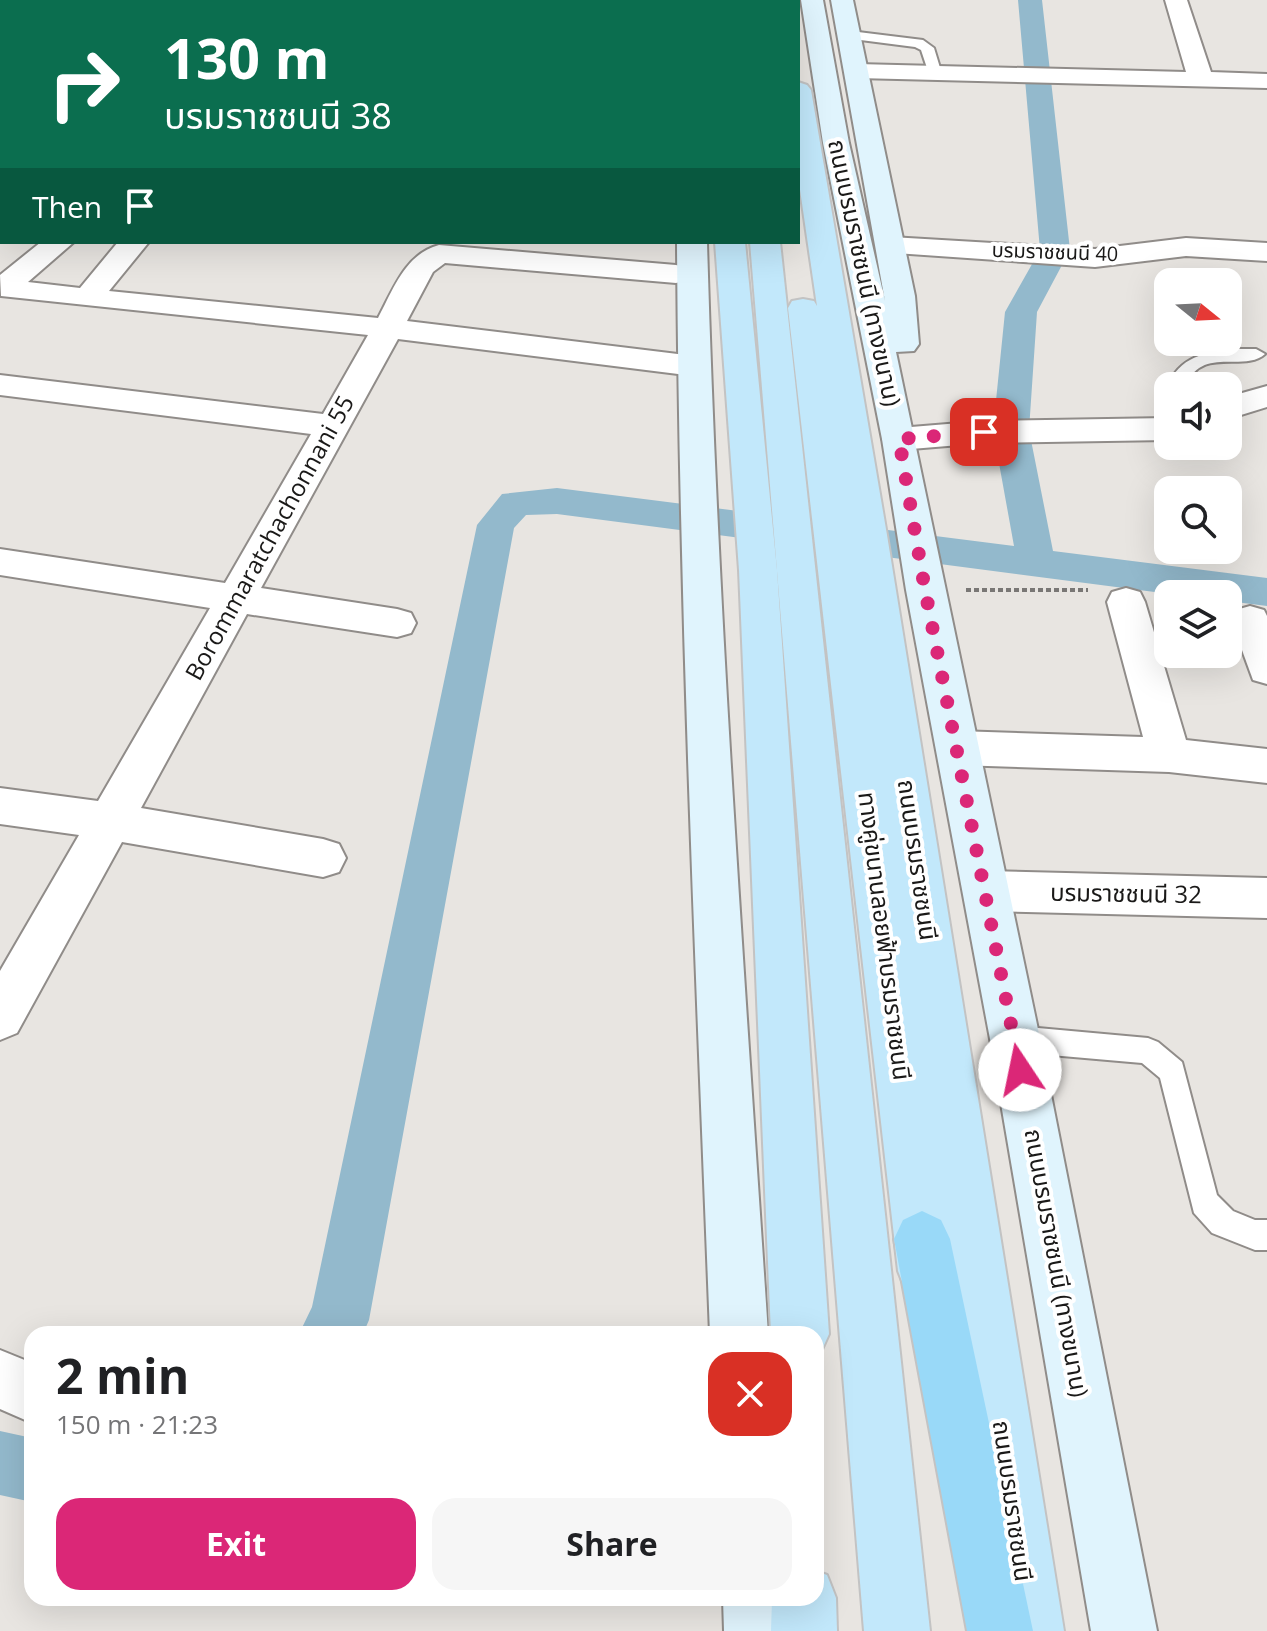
<!DOCTYPE html>
<html lang="en">
<head>
<meta charset="utf-8">
<style>
	:root { --surface:#fff; --page:#f6f6f6; --text:#202124; --muted:#757577; --accent:#db2777 }
	body { margin:0; font-family:"Open Sans","Noto Sans Thai",sans-serif; background:var(--page); color:var(--text); height:100vh; display:flex; flex-direction:column; font-size:30px; white-space:nowrap }
	* { box-sizing:border-box; margin:0 }
	p { font-size:26px; color:var(--muted) }
	.icon { flex:none; width:44px; height:44px; fill:none; stroke:currentColor; stroke-width:2; stroke-linecap:round; stroke-linejoin:round }
	.map { position:relative; flex:1; overflow:hidden }
	.panel { position:absolute; left:24px; top:1326px; width:800px; height:280px; display:flex; flex-direction:column; background:var(--surface); border-radius:24px; box-shadow:0 8px 32px #0002 }
	.panel>* { flex:none }
	.banner { position:absolute; left:0px; top:0px; width:800px; height:244px; box-shadow:0 8px 32px #0002; background:#0b6e4f; color:#fff; overflow:hidden }
	.needle { width:52px; rotate:108deg }
	.tools { position:absolute; left:1154px; top:268px; display:grid; gap:16px }
	.tools a { display:grid; place-items:center; width:88px; height:88px; border-radius:16px; background:var(--surface); box-shadow:0 8px 32px #0002; font-size:40px }
	.pin { position:absolute; display:grid; place-items:center; width:68px; height:68px; color:#fff; margin:-34px; border-radius:16px; box-shadow:0 4px 12px #0006 }
	.me { position:absolute; width:88px; margin:-44px; rotate:349deg; stroke-linejoin:round; filter:drop-shadow(0 0 6px #0008) }
	.turn { display:flex; align-items:center; gap:28px; height:168px; padding:0 32px; font-size:36px }
	.turn .icon { width:104px; height:104px; stroke-width:2.5 }
	.turn b { display:block; font-size:56px; line-height:68px }
	.then { display:flex; align-items:center; height:76px; padding:0 32px; background:#0003; gap:16px; font-size:30px }
	.round { display:grid; place-items:center; flex:none; width:84px; height:84px; border-radius:24px; background:var(--page) }
	.overview { display:flex; align-items:center; justify-content:space-between; height:136px; padding:0 32px }
	h1 { font-size:48px; font-weight:700; line-height:60px }
	.cta { display:flex; gap:16px; margin-top:auto; padding:16px 32px }
	.cta a { flex:1; height:92px; border-radius:24px; background:var(--accent); color:#fff; font-size:32px; font-weight:700; line-height:92px; text-align:center }
	.cta a+a { background:var(--page); color:var(--text) }
	.map>svg:first-child { display:block }
	.lines { fill:none; stroke-linecap:round; stroke-linejoin:round }
	.canal { fill:#93b9cc; fill-rule:evenodd }
	.lane-casing { stroke:#908c89; stroke-width:4 }
	.street-casing { stroke:#908c89; stroke-width:4 }
	.secondary-casing { stroke:#908c89; stroke-width:4 }
	.primary-casing { stroke:#c3c3c3; stroke-width:4 }
	.highway-casing { stroke:#c3c3c3; stroke-width:4 }
	.path { stroke:#797775; stroke-width:4; stroke-dasharray:5 3; stroke-linecap:butt }
	.lane { fill:#fff; fill-rule:evenodd }
	.street { fill:#fff; fill-rule:evenodd }
	.secondary { fill:#e0f4fd; fill-rule:evenodd }
	.primary { fill:#c2e8fb; fill-rule:evenodd }
	.highway { fill:#99d9f8; fill-rule:evenodd }
	.rail { stroke:#5e5c5a; stroke-width:4; stroke-dasharray:8 8; stroke-linecap:butt }
	.route { stroke:#db2777; stroke-width:14; stroke-dasharray:0 25.2 }
	.labels { text-anchor:middle; stroke-width:8; stroke-linejoin:round; paint-order:stroke }
	.far-street-label { font-size:20px; fill:#1a1918; stroke:#fff }
	.street-label { font-size:24px; fill:#1a1918; stroke:#fff }
</style>
</head>
<body>
<div class="map">
<svg width="1267" height="1631" viewBox="0 0 1267 1631">
	<rect width="100%" height="100%" fill="#e8e5e1"/>
	<g class="lines">
		<g class="canal">
			<polygon points="100,0 125,0 99,2"/>
			<polygon points="1018,0 1042,0 1070,250 1037,312 1029,430 1053,551 1267,578 1267,606 1228,601 1228,594 1170,594 557,514 526,515 514,528 369,1320 363,1334 299,1334 312,1307 477,525 502,494 557,488 1014,546 993,430 1005,312 1040,250"/>
			<polygon points="2,72 2,88 0,89 0,73"/>
			<polygon points="0,1431 32,1438 32,1502 0,1495"/>
		</g>
		<g class="lane-casing">
			<g id="lane">
				<polygon points="850,31 923,40 934,48 941,71 929,74 921,50 915,47 845,38 845,32"/>
				<path d="M1234,349H1256L1265,354C1244,373 1201,345 1186,386H1168C1179,357 1205,352 1234,349Z"/>
				<polygon points="1015,1026 1148,1038 1158,1042 1182,1062 1217,1195 1233,1211 1255,1220 1267,1220 1267,1250 1255,1250 1212,1233 1194,1213 1160,1078 1142,1063 1015,1052 1005,1048 1001,1039 1005,1030"/>
			</g>
		</g>
		<g class="street-casing">
			<g id="street">
				<polygon points="415,0 447,0 448,2 416,2"/>
				<polygon points="1165,0 1187,0 1211,72 1267,74 1267,88 857,78 848,76 845,71 848,66 857,64 1186,72"/>
				<polygon points="891,237 1095,249 1186,238 1267,243 1267,261 1186,256 1095,267 881,252 876,246 881,240"/>
				<path d="M41,242H74L28,282L80,288L118,242H149L109,291L378,318C393,290 405,254 439,245L676,265L687,268L691,274L687,280L676,283L445,263L433,272L407,321L694,356L705,359L710,366L705,373L694,376L398,339L261,588L397,609L411,613L416,623L411,633L397,637L247,614L141,808L323,839L339,844L346,858L339,872L323,877L122,842L17,1033L0,1040V971L79,835L0,824V788L98,801L210,608L0,575V549L225,583L311,434L0,395V375L323,414L368,335L1,296L0,275Z"/>
				<polygon points="1267,386 1267,407 1228,419 1228,397"/>
				<polygon points="1168,418 1168,440 984,443 899,450 887,447 882,439 887,431 899,428 984,421"/>
				<polygon points="1126,588 1140,592 1145,602 1186,740 1267,749 1267,783 1169,772 957,765 942,760 936,748 942,736 957,731 1143,737 1107,602 1112,592"/>
				<polygon points="1250,606 1264,610 1267,616 1267,684 1253,680 1231,620 1236,610"/>
				<polygon points="986,871 1267,878 1267,918 986,911 970,905 963,891 970,877"/>
				<polygon points="0,1350 32,1363 32,1423 0,1409"/>
			</g>
		</g>
		<g class="secondary-casing">
			<g id="secondary">
				<rect x="658" y="0" width="22" height="2"/>
				<polygon points="801,0 823,0 849,143 885,301 831,0 853,0 915,296 919,344 914,351 896,352 1040,1039 1157,1631 1091,1631 990,1039 906,590 882,439 823,143"/>
				<rect x="0" y="5" width="2" height="14"/>
				<path d="M677,242H707C717,606 744,970 768,1334H710C696,970 679,606 677,242Z"/>
				<polygon points="723,1598 787,1598 790,1631 724,1631"/>
			</g>
		</g>
		<g class="primary-casing">
			<g id="primary">
				<polygon points="730,0 752,0 753,2 731,2"/>
				<polygon points="773,0 795,0 796,2 774,2"/>
				<polygon points="798,82 807,85 811,90 887,535 1064,1631 998,1631 951,1278 946,1291 926,1299 906,1291 898,1271 788,308 792,301 803,299 814,301 817,306 798,176"/>
				<polygon points="715,242 745,242 777,570 829,1334 820,1354 816,1356 816,1334 771,1334 739,570"/>
				<polygon points="750,242 780,242 930,1631 864,1631"/>
				<polygon points="816,1571 827,1575 836,1598 837,1631 771,1631 772,1598 816,1598"/>
			</g>
		</g>
		<g class="highway-casing">
			<polygon id="highway" points="922,1211 941,1220 950,1239 1033,1631 967,1631 894,1239 903,1220"/>
		</g>
		<polyline class="path" points="966,590 1088,590"/>
		<use href="#lane" class="lane"/>
		<use href="#street" class="street"/>
		<use href="#secondary" class="secondary"/>
		<use href="#primary" class="primary"/>
		<use href="#highway" class="highway"/>
		<polyline class="rail" points="167,2 176,0"/>
	</g>
	<g class="lines">
		<polyline class="route" points="984,432 899,439 925,590 1020,1070"/>
	</g>
	<g class="labels">
		<g class="far-street-label">
			<text transform="translate(1055 252) rotate(2)" y="7">บรมราชชนนี 40</text>
		</g>
		<g class="street-label">
			<text transform="translate(864 273) rotate(78)" y="8">ถนนบรมราชชนนี (ทางขนาน)</text>
			<text transform="translate(270 538) rotate(-61)" y="8">Borommaratchachonnani 55</text>
			<text transform="translate(917 860) rotate(82)" y="8">ถนนบรมราชชนนี</text>
			<text transform="translate(1126 894) rotate(1)" y="8">บรมราชชนนี 32</text>
			<text transform="translate(884 936) rotate(83)" y="8">ทางคู่ขนานลอยฟ้าบรมราชชนนี</text>
			<text transform="translate(1056 1263) rotate(80)" y="8">ถนนบรมราชชนนี (ทางขนาน)</text>
			<text transform="translate(1012 1501) rotate(82)" y="8">ถนนบรมราชชนนี</text>
		</g>
	</g>
</svg>
<div class="tools">
<a><svg class="needle" viewBox="-14 -14 28 28"><path d="M0-13l5 13h-10z" fill="#e53935"/><path d="M0 13l5-13h-10z" fill="#757577"/></svg></a>
<a><svg class="icon" aria-label="sound" viewBox="0 0 24 24"><path d="M4 9h4l5-4v14l-5-4H4zM17 9q2 3 0 6"/></svg></a>
<a><svg class="icon" aria-label="search" viewBox="0 0 24 24"><circle cx="10" cy="10" r="6"/><path d="M15 15l6 6"/></svg></a>
<a><svg class="icon" aria-label="layers" viewBox="0 0 24 24"><path d="M12 4l9 5-9 5-9-5zM3 14l9 5 9-5"/></svg></a>
</div>
<div class="pin" style="left:984px;top:432px;background:#d93025"><svg class="icon" aria-label="arrive" viewBox="0 0 24 24"><path d="M6 21V4h12l-3 4 3 4H6"/></svg></div>
<svg class="me" style="left:1020px;top:1070px" viewBox="-20 -20 40 40"><circle r="19" fill="#fff"/><path d="M0-13L10 11 0 6-10 11z" fill="#db2777"/></svg>
<div class="banner">
<div class="turn"><svg class="icon" aria-label="right" viewBox="0 0 24 24"><path d="M7 20v-9h11M14 6l5 5-5 5"/></svg><div><b>130 m</b>บรมราชชนนี 38</div></div>
<div class="then">Then<svg class="icon" aria-label="arrive" viewBox="0 0 24 24"><path d="M6 21V4h12l-3 4 3 4H6"/></svg></div>
</div>
<section class="panel">
<div class="overview"><div><h1>2 min</h1><p>150 m · 21:23</p></div><a class="round" style="background:#d93025;color:#fff"><svg class="icon" aria-label="close" viewBox="0 0 24 24"><path d="M6 6l12 12M18 6L6 18"/></svg></a></div>
<div class="cta"><a>Exit</a><a>Share</a></div>
</section>
</div>
</body>
</html>
